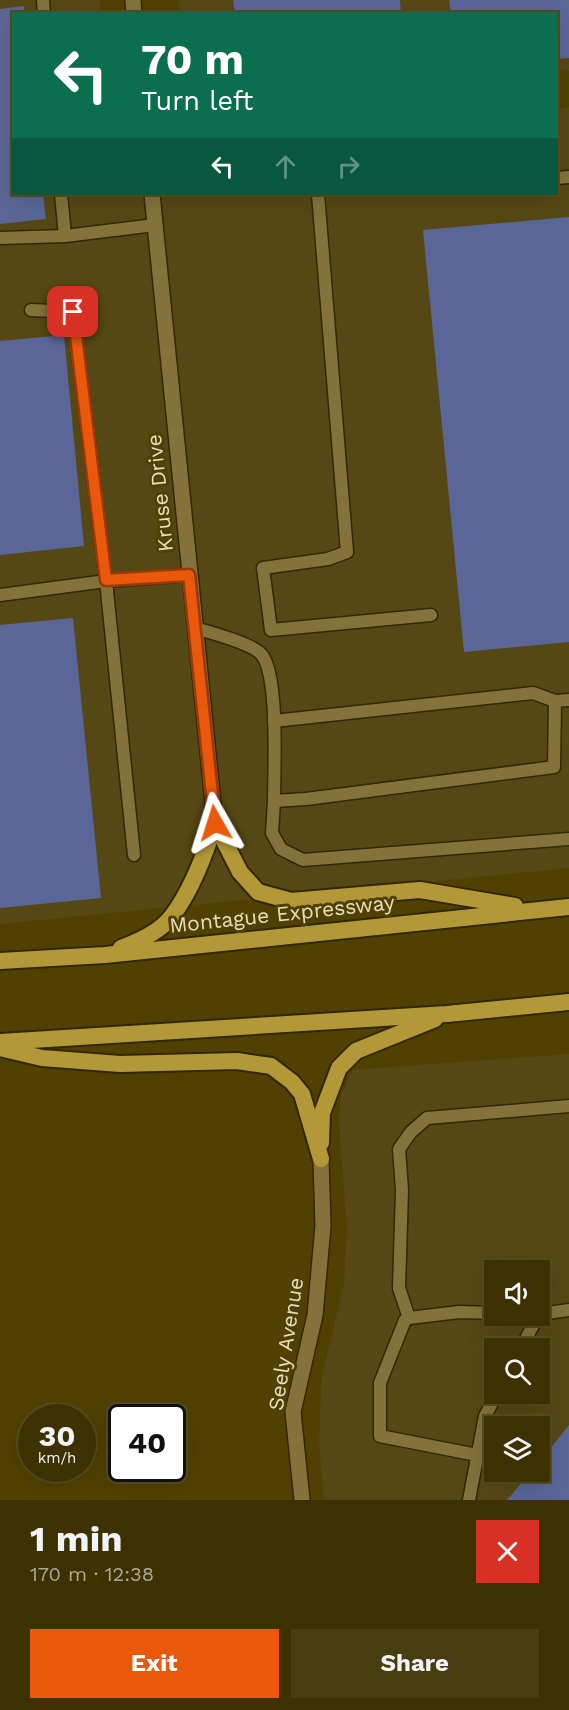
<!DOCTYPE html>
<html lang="en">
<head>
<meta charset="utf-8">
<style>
	:root { --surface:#3d3100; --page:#483d0f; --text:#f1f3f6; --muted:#ada999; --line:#564c22; --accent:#ea580c }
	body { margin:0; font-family:"Work Sans",sans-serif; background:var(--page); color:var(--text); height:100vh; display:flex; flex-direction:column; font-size:22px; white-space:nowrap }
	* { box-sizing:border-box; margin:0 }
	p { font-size:20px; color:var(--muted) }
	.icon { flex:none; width:33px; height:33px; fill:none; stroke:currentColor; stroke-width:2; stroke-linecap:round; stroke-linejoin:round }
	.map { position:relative; height:1500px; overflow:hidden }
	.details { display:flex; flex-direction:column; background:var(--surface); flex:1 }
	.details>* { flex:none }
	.banner { position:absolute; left:12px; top:12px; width:546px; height:183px; border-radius:0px; box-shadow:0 6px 24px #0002,0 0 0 2px var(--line); background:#0b6e4f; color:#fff; overflow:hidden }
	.buttons { position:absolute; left:484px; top:1260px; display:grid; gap:12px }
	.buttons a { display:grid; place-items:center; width:66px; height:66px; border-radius:0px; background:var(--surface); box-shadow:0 6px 24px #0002,0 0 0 2px var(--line); font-size:30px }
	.speed { position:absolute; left:18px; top:1404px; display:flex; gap:12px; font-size:30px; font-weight:700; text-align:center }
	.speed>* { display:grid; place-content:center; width:78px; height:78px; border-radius:50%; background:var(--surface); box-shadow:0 6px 24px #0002,0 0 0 2px var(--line); line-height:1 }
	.speed small { font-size:15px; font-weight:400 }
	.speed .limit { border:3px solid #111; border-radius:9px; background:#fff; color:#111 }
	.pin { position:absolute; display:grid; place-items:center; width:51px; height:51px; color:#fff; margin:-26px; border-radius:12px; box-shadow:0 3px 9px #0006 }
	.me { position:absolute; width:66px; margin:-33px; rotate:354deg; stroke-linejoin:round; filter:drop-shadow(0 0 4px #0008) }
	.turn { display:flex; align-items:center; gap:21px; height:126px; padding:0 30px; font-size:27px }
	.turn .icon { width:78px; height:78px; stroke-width:2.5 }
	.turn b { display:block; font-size:42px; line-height:51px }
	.lanes { display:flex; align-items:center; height:57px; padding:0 30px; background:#0003; justify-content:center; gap:30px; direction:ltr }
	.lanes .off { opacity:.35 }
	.round { display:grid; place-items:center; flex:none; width:63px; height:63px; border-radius:0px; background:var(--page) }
	.headline { display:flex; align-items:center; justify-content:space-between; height:102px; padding:0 30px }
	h1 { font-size:36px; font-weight:700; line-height:45px }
	.button { display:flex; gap:12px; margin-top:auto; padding:12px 30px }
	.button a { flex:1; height:69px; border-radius:0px; background:var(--accent); color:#fff; font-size:24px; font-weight:700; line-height:69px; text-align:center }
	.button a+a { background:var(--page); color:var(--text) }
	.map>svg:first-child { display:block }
	.built { fill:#564814; fill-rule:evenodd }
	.building { fill:#5a6697 }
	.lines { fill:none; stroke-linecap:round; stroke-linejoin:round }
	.service-casing { stroke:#312809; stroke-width:15 }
	.tertiary-casing { stroke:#312809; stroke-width:18 }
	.trunk-casing { stroke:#312809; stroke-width:20 }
	.service { stroke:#83733a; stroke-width:12 }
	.tertiary { stroke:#83733a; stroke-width:15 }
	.trunk { stroke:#b39838; stroke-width:16 }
	.route-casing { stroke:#983908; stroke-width:15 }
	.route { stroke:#ea580c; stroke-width:10 }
	.labels { text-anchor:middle; stroke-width:6; stroke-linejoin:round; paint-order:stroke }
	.street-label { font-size:21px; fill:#e7dec1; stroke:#514100 }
</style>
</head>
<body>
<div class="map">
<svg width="569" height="1500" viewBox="0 0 569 1500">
	<rect width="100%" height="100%" fill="#514100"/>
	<g class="built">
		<polygon points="0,0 100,0 101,13 14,14 14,194 556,194 557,108 569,107 569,868 0,924"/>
		<polygon points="178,0 569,0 569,71 557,72 556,14 179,14"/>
		<path d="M569,1054V1500H324L319,1441L322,1375L344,1285L347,1229L339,1122L341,1095L353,1070ZM495,1270H540V1316H495ZM495,1348H540V1394H495ZM495,1426H540V1472H495Z"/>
	</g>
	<g class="building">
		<polygon points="233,0 400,0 401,14 235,14"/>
		<polygon points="449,0 569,0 569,58 556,59 556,14 451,14"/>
		<polygon points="24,6 24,14 14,14 14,194 43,194 46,219 0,224 0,9"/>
		<polygon points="569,217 569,642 464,652 423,230"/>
		<polygon points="64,335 84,546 0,555 0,341"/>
		<polygon points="73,618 101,898 0,908 0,625"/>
		<polygon points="569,1425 569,1500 507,1500 531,1472 540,1472 540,1461"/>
	</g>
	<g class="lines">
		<g class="service-casing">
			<g id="service">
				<polyline points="43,0 44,14"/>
				<polyline points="556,178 569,177"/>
				<polyline points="61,194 65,236"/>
				<polyline points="318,194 347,552 328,559 263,568 271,630 431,615"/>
				<polyline points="0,238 65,236 155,225"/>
				<polyline points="0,595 106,581 73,312 31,310"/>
				<path d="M195,628C209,632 254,644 262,655C279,677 274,770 274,801L306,799L554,767L555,701L569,700"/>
				<polyline points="274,721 533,693 555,701"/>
				<polyline points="274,801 272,833 281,849 303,860 569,839"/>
				<polyline points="134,855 106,581 189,575"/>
				<polyline points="495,1313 459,1312 409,1318 399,1288 402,1190 399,1149 411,1132 427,1118 569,1106"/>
				<polyline points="540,1314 569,1310"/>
				<polyline points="409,1318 405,1320 380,1383 380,1436 477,1455"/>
				<polyline points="521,1348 538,1316"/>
				<polyline points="469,1500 485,1416 497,1394"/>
			</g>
		</g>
		<g class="tertiary-casing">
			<g id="tertiary">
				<polyline points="133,0 134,14"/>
				<polyline points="152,194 215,823"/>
				<polyline points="302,1500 293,1412 315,1315 323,1226 321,1159"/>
			</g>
		</g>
		<g class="trunk-casing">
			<g id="trunk">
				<polyline points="215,823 240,872 258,892 291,901 420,890 515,906"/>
				<path d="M121,948C139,941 160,932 172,916C192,890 205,854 215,823"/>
				<polyline points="0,961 105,955 569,907"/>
				<polyline points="0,1042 447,1014 569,1002"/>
				<polyline points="0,1048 42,1058 120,1064 237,1061 271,1066 292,1082 302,1094 321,1159"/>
				<polyline points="321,1143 322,1113 339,1068 356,1051 435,1019"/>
			</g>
		</g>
		<use href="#service" class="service"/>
		<use href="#tertiary" class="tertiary"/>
		<use href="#trunk" class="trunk"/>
	</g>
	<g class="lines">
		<g class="route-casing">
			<polyline id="route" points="73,312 106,580 189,575 215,823"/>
		</g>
		<use href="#route" class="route"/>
	</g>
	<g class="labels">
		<g class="street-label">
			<text transform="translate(160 493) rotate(-96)" y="7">Kruse Drive</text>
			<text transform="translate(282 914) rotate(-6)" y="7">Montague Expressway</text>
			<text transform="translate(286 1344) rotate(-81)" y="7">Seely Avenue</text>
		</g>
	</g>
</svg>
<div class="buttons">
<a><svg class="icon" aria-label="sound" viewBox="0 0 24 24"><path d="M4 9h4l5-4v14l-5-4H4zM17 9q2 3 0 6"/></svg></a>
<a><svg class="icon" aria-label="search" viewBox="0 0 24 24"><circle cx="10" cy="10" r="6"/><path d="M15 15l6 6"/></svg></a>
<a><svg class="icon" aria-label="layers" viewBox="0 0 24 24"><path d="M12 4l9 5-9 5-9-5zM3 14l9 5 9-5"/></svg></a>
</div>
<div class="speed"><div>30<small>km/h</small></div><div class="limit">40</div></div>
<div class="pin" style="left:73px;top:312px;background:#d93025"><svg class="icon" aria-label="arrive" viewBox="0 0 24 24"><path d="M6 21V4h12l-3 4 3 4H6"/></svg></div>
<svg class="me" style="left:215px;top:823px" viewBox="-20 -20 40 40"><path d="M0-17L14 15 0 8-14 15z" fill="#ea580c" stroke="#fff" stroke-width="4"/></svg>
<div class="banner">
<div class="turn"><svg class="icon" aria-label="left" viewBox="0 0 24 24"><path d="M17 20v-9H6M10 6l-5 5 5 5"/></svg><div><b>70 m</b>Turn left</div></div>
<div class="lanes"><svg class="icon" aria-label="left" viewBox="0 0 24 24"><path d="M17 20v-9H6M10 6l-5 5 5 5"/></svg><svg class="icon off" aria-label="ahead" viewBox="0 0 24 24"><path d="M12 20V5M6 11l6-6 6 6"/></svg><svg class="icon off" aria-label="right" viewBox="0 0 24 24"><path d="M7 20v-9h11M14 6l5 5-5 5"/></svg></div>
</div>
</div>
<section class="details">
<div class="headline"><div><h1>1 min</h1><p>170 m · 12:38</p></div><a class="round" style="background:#d93025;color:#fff"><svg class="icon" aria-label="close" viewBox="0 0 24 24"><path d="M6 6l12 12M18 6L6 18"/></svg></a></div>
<div class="button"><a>Exit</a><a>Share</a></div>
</section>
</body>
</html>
